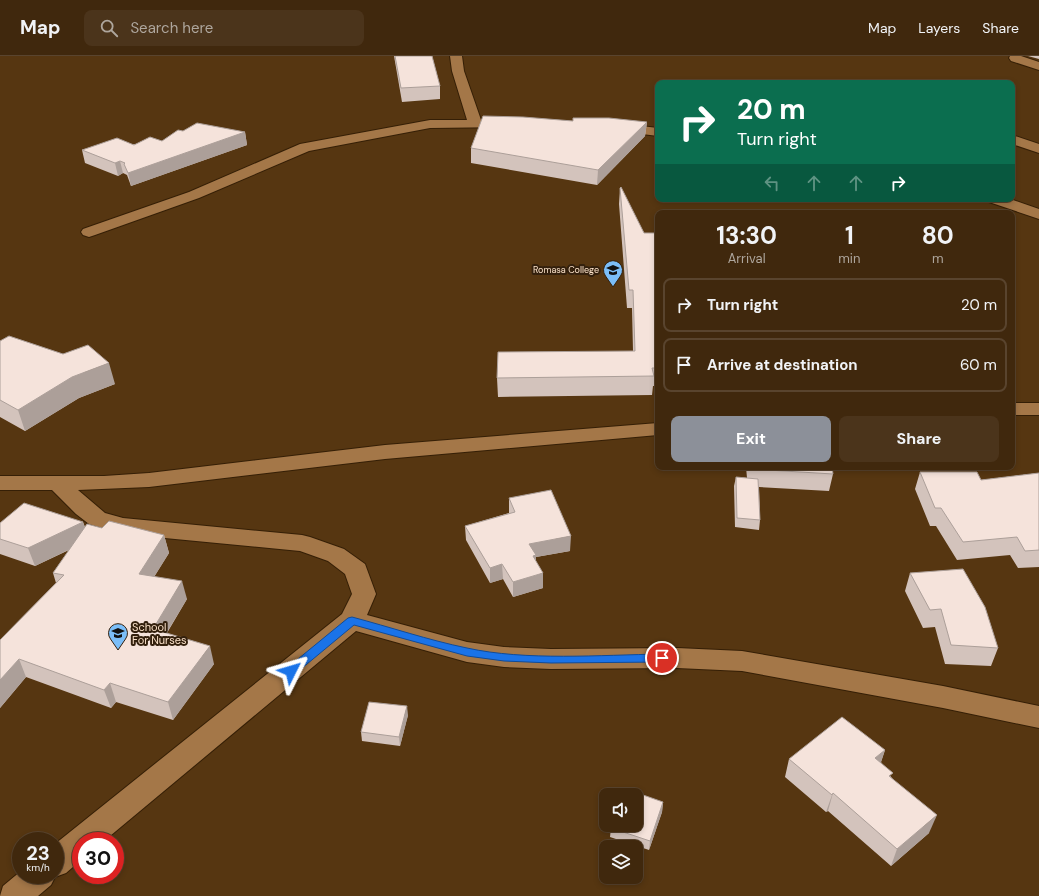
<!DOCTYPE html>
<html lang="en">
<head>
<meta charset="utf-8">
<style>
	:root { --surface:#40280d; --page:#4b341b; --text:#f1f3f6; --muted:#aea69d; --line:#59442e; --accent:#8c9099 }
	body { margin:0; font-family:"DM Sans",sans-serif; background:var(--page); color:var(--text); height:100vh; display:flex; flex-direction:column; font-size:15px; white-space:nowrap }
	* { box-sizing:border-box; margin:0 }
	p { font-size:13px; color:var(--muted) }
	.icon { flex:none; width:22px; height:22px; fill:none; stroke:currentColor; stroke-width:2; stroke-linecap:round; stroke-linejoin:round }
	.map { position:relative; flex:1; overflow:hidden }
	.panel { position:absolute; left:655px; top:154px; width:360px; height:260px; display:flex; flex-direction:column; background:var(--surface); border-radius:8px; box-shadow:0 2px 6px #0003,0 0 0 1px var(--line) }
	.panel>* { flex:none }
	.top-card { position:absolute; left:655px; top:24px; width:360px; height:122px; border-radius:8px; box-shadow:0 2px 6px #0003,0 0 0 1px var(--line); background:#0b6e4f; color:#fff; overflow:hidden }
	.tools { position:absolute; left:599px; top:732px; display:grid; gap:8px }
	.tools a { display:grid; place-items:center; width:44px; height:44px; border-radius:8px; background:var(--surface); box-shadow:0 2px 6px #0003,0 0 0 1px var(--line); font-size:20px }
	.speed { position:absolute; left:12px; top:776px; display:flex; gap:8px; font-size:20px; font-weight:700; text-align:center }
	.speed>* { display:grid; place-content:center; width:52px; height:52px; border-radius:50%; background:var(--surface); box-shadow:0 2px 6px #0003,0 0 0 1px var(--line); line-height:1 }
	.speed small { font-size:10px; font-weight:400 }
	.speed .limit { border:6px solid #d22; background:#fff; color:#111 }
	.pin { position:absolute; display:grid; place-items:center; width:34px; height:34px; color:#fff; margin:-17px; border:2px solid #fff; border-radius:50%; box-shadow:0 1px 4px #0007 }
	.me { position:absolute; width:44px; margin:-22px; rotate:50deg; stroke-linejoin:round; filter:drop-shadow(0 0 3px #0008) }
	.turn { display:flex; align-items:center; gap:14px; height:84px; padding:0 16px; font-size:18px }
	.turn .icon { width:52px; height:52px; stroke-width:2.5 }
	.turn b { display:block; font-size:28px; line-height:34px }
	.lanes { display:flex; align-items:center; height:38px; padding:0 16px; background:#0003; justify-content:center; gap:20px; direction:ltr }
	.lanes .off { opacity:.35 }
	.eta { display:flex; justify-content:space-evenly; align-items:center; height:68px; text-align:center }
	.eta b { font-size:24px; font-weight:700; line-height:28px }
	.primary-button { display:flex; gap:8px; margin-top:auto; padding:8px 16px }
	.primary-button a { flex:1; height:46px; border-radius:8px; background:var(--accent); color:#fff; font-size:16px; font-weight:700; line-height:46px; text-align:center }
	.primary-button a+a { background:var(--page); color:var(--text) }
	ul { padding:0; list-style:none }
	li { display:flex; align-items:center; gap:12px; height:54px; margin:0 8px 6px; padding:0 8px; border:2px solid var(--line); border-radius:8px }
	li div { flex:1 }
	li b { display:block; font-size:15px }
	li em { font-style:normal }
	header { display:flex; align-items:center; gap:24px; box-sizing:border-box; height:56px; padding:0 20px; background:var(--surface); border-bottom:1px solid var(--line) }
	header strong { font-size:19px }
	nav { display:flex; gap:22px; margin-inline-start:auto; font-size:14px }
	.search { width:280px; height:36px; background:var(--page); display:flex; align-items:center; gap:10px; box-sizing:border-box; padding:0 14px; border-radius:8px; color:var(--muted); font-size:15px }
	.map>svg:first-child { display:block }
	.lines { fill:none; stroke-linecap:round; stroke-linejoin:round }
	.minor-casing { stroke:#351f06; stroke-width:2 }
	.minor { fill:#a47748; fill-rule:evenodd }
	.wall { fill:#d3c3bc }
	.shaded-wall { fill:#ac9f99 }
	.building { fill:#f5e3db; stroke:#ac9f99 }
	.route { fill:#1a73e8; stroke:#114b97 }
	.labels { text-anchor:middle; stroke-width:4; stroke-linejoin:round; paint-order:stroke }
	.far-poi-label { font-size:9px; fill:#fae1c9; stroke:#33200d; text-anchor:end }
	.poi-label { font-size:11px; fill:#fae1c9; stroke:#33200d; text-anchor:start }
</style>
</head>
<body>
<header>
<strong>Map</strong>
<div class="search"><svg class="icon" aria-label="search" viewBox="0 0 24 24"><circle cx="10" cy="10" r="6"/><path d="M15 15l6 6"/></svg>Search here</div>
<nav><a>Map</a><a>Layers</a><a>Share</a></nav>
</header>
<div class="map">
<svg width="1039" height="840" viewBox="0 0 1039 840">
	<rect width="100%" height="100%" fill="#563611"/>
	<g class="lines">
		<g class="minor-casing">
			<g id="minor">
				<polygon points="450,0 462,0 464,15 481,64 514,65 516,68 514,71 430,72 309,95 199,142 95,179 89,181 83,179 81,176 83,173 189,136 300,88 430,64 467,64 452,15"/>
				<polygon points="1010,0 1021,0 1039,6 1039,14 1011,5 1009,2"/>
				<polygon points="615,67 658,72 658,80 610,74 608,71 610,68"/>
				<polygon points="1012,79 1039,88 1039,97 1012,88"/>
				<polygon points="987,143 1010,143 1039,153 1039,163 989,146"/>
				<rect x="1012" y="347" width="27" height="12"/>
				<polygon points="658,367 658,379 385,403 149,431 78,434 105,457 123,462 302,479 310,481 344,493 365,508 376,538 367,559 467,586 504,591 551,593 677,592 742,595 943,630 1039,650 1039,672 943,652 742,615 677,612 551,613 504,611 467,606 356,575 104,785 81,785 81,804 66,817 55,821 51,829 38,840 0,840 3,830 21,815 21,819 55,819 55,788 342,558 352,538 345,518 328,505 300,495 123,478 89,468 76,458 52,434 0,434 0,420 104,420 149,417 385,389"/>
			</g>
		</g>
		<use href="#minor" class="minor"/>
	</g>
	<g class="wall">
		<polygon points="394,0 432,0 440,30 440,43 402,46"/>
		<polygon points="1028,0 1039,0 1039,3"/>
		<polygon points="573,65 647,66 645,80 597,129 471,107 471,92"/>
		<polygon points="183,75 245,76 247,89 131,130 127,119 123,117 118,120 85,107 82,94 162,85"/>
		<polygon points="620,132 644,177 658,177 658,330 653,330 652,339 498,341 497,322 633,295 632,252 627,252 619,148"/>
		<polygon points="0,285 115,328 79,342 25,375 0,361"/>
		<polygon points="746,411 832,411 833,418 829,435 759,431 760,464 759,474 735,471 734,430 736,421 747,422"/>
		<polygon points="920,416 981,424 1039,417 1039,511 1018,512 1010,499 957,504 936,470 930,470 915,433"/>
		<polygon points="509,442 570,495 536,501 536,505 543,532 513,541 503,523 490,527 466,484 465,470 509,457"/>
		<polygon points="83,466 85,471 102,472 164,479 169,497 154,521 187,543 167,577 214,608 173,664 116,646 111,652 26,621 0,652 0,584 56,527 53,517 69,494 35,510 0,498 0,467"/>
		<polygon points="910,517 998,592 991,610 945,608 935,571 923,572 905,535"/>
		<polygon points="408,659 400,690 362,685 361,676"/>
		<polygon points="885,694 881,706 929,777 891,810 828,755 826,756 785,721 789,703"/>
		<polygon points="663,746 662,756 649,794 610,781 611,772"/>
	</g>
	<g class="shaded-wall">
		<polygon points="647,66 645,80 597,129 598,114"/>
		<polygon points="245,76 247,89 131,130 128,117"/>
		<polygon points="120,105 123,117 118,120 115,107"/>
		<polygon points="109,307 115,328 79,342 25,375 18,354 72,321"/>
		<polygon points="83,466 89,484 35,510 28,492"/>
		<polygon points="164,479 169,497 144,537 139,518"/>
		<polygon points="571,480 570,495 536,501 536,514 529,488"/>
		<polygon points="502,508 503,523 490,527 490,512"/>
		<polygon points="543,517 543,532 513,541 513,526"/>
		<polygon points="182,525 187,543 158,591 153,573"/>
		<polygon points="210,590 214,608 173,664 168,646"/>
		<polygon points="19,603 26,621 0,652 0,624"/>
		<polygon points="110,627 116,646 111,652 104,634"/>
		<polygon points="407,650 408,659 400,690 399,681"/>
		<polygon points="885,694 879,712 875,702"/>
		<polygon points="833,737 828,755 826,756 832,739"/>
		<polygon points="663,746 662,756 649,794 650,785"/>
		<polygon points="937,759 929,777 891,810 897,793"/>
	</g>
	<g class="building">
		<polygon points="395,0 432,0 440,30 401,32"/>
		<polygon points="483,60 523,61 573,65 573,62 609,62 647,66 598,114 471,92"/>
		<polygon points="197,67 245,76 128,117 124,108 125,107 120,105 115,107 82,94 117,82 134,89 150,81 162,85 178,74 183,75"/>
		<polygon points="621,131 644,177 658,177 658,312 652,312 654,320 497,322 498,296 635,295 633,234 629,234 620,132"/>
		<polygon points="9,280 63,298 88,289 109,307 72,321 18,354 0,344 0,285"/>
		<polygon points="751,411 832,411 833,418 751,413"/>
		<polygon points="920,416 977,416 981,424 1039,417 1039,494 1025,495 1017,481 963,486 941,452 935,452"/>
		<polygon points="736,421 758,423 760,464 737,462"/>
		<polygon points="551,434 571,480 529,488 536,499 533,500 543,517 513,526 502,508 490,512 465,470 515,456 509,442"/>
		<polygon points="24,447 83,466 28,492 0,483 0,467"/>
		<polygon points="109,465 164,479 139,518 182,525 153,573 210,590 168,646 110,627 104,634 19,603 0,624 0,584 64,519 53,517 87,468 102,472"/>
		<polygon points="963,513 985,551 998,592 951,589 941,553 930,554 910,517"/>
		<polygon points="369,646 407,650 399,681 361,676"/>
		<polygon points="842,661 885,694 875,702 893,717 889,720 937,759 897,793 833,737 832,739 789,703"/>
		<polygon points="626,733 663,746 650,785 611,772 612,769 636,769 636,739 623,739"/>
	</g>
	<path class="route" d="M352,561C390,571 428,584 467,592C526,605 600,599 662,598L665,599L667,602L665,605L662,606L551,607L504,605L467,600L354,569L295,618L291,619L287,618L285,615L287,612L348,562Z"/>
	<defs>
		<g id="school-pin" transform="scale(1)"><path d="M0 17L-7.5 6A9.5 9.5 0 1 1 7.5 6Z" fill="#7bbef8" stroke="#33200d"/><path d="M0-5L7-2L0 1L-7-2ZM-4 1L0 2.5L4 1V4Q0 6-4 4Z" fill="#111"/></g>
	</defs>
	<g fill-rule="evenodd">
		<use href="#school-pin" x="613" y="214"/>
		<use href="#school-pin" x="118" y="577"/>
	</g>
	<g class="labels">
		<g class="far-poi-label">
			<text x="599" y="217">Romasa College</text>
		</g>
		<g class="poi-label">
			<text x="132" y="575">School<tspan x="132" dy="13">For Nurses</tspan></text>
		</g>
	</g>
</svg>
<div class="tools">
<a><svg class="icon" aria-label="sound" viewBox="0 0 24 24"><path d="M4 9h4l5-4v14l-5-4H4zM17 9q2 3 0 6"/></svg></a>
<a><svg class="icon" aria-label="layers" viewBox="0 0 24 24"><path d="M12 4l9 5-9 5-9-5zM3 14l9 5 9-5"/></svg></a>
</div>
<div class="speed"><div>23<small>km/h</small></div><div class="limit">30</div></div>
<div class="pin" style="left:662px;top:602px;background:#d93025"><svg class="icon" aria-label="arrive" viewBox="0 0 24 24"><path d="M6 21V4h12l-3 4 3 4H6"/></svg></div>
<svg class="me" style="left:291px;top:615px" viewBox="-20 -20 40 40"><path d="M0-17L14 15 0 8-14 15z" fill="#1a73e8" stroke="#fff" stroke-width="4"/></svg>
<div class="top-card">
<div class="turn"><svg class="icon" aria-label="right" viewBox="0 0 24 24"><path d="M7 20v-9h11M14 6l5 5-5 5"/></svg><div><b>20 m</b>Turn right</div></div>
<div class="lanes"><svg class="icon off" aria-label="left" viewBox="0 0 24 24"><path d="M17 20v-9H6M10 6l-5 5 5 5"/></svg><svg class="icon off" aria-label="ahead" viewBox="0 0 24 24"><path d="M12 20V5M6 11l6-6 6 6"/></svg><svg class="icon off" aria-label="ahead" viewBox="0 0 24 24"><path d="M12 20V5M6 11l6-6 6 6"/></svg><svg class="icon" aria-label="right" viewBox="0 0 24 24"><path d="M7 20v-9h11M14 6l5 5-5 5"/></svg></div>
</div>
<section class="panel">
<div class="eta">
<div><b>13:30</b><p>Arrival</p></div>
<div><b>1</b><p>min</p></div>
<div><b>80</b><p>m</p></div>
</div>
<ul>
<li><svg class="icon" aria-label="right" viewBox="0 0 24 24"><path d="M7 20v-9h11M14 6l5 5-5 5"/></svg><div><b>Turn right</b></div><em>20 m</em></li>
<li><svg class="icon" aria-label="arrive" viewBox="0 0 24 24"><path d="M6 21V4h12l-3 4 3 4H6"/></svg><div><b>Arrive at destination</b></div><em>60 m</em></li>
</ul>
<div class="primary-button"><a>Exit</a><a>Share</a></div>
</section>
</div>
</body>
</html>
